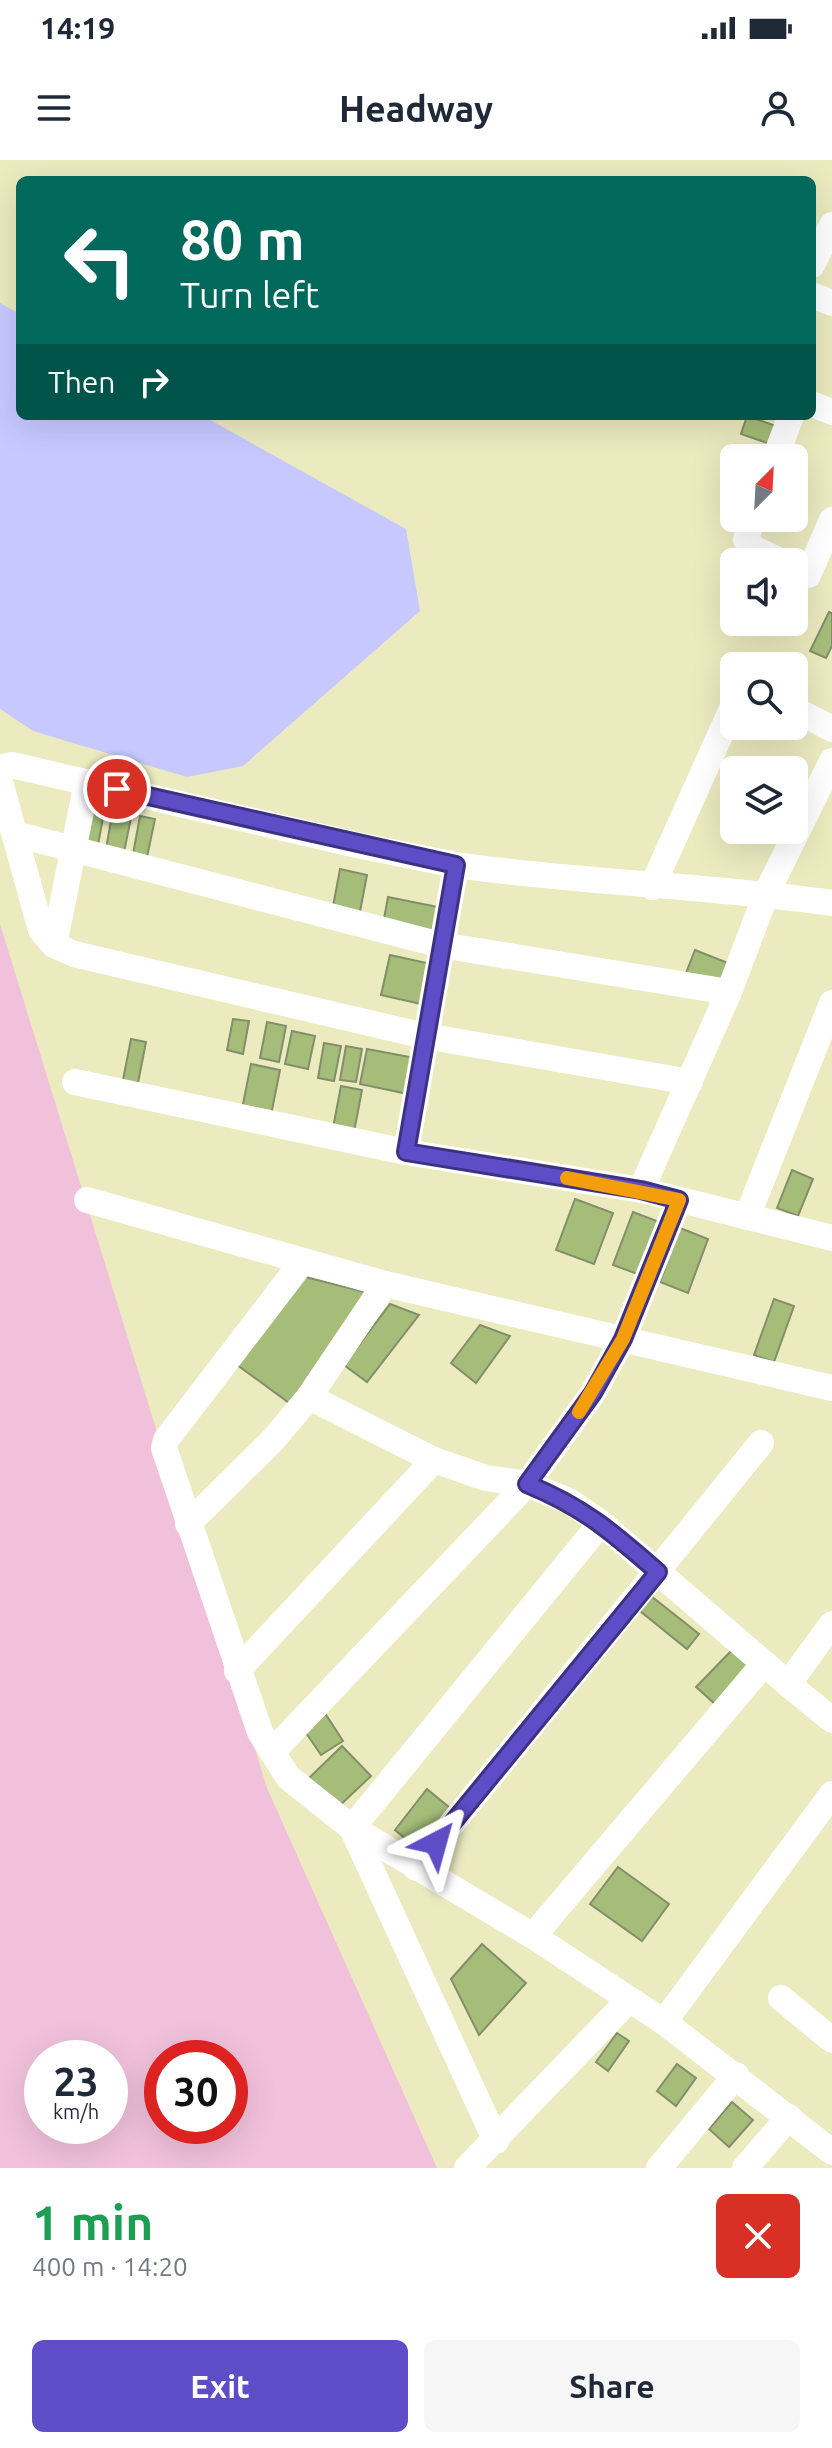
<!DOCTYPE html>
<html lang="en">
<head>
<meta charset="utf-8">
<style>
	:root { --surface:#fff; --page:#f6f6f7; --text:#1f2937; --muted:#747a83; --accent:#5e4dc6 }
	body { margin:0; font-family:Ubuntu,sans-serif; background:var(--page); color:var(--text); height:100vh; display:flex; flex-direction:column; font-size:30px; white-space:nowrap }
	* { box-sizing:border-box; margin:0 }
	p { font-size:26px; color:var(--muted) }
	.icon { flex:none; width:44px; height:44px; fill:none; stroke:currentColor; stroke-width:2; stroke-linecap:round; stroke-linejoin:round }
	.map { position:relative; height:2008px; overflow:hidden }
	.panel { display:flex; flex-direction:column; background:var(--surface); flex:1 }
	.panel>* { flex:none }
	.top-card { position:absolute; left:16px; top:16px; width:800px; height:244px; border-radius:12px; box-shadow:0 8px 32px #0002; background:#00695c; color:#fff; overflow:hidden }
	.needle { width:52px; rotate:24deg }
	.tools { position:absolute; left:720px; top:284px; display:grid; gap:16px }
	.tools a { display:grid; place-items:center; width:88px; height:88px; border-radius:12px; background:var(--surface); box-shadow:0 8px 32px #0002; font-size:40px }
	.speed { position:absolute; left:24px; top:1880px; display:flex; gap:16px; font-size:40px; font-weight:700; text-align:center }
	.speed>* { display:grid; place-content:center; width:104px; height:104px; border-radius:50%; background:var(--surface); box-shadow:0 8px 32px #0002; line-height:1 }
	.speed small { font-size:20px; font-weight:400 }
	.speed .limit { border:12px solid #d22; background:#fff; color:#111 }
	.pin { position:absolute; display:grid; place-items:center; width:68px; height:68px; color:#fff; margin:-34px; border:4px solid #fff; border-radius:50%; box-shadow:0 2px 8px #0007 }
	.me { position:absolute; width:88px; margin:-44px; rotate:39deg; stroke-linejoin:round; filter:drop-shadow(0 0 6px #0008) }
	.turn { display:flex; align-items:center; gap:28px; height:168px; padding:0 32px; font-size:36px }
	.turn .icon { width:104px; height:104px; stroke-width:2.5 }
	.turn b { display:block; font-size:56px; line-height:68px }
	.then { display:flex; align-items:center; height:76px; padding:0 32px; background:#0003; gap:16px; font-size:30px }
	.round { display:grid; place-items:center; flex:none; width:84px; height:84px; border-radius:12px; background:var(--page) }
	.summary { display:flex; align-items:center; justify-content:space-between; height:136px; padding:0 32px }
	h1 { font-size:48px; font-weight:700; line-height:60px; color:#1e9e55 }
	.cta { display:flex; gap:16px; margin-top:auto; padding:16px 32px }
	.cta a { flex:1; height:92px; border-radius:12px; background:var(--accent); color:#fff; font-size:32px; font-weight:700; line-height:92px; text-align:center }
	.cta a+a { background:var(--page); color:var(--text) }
	.status { display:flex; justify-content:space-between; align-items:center; height:56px; padding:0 40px; background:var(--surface); direction:ltr }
	.status svg { height:22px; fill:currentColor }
	header { display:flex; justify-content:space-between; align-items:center; height:104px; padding:0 32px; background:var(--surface); font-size:36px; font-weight:700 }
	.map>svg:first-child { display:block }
	.green { fill:#f1c1db; fill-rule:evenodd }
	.water { fill:#c7c8ff }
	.building { fill:#a5bd79; stroke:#828f6a; stroke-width:2 }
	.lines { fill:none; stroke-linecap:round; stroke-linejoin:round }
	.street { stroke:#fff; stroke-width:26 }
	.route-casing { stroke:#3d3281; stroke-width:20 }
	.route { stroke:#5e4dc6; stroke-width:14 }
	.slow { stroke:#f59e0b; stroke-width:14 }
</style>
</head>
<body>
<div class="status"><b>14:19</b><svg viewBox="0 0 49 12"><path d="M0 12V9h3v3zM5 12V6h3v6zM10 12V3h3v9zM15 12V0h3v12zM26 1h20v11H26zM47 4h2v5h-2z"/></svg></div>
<header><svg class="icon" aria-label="menu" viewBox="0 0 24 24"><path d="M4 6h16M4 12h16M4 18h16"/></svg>Headway<svg class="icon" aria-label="person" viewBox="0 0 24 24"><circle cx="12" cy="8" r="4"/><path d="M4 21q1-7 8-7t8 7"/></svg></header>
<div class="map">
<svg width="832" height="2008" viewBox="0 0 832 2008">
	<rect width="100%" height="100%" fill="#eceabf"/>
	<path class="green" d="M0,764L267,1628L437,2008H0ZM42,1898H110V1966H42ZM162,1898H230V1966H162Z"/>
	<polygon class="water" points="0,143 20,154 20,256 203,256 406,369 420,451 243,606 187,617 33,571 0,549"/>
	<g class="building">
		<polygon points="747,256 779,267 773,285 741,274"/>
		<polygon points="829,452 832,453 832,486 826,498 810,491"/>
		<polygon points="88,644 105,647 97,690 80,687"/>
		<polygon points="112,655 131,658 124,692 106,689"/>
		<polygon points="140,656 155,659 147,697 133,694"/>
		<polygon points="340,709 367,715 359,757 332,752"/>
		<polygon points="388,737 443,748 438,774 383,764"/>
		<polygon points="695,790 728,803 719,826 686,813"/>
		<polygon points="390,795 431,804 421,844 381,835"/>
		<polygon points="233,859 249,861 243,894 227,890"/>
		<polygon points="267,862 286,866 279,902 260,898"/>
		<polygon points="292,871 315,876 308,909 285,904"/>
		<polygon points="131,879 146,882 137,928 122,925"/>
		<polygon points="324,883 341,886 334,921 318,918"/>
		<polygon points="346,886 362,889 356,922 340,920"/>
		<polygon points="367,889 415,898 408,934 360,924"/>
		<polygon points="251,904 280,910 271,955 242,949"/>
		<polygon points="341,926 362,930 353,977 332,973"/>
		<polygon points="792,1010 813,1019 798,1056 777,1048"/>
		<polygon points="575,1039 613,1053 594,1104 556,1090"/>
		<polygon points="633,1052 662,1063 643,1116 613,1105"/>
		<polygon points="680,1068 708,1079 688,1133 660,1122"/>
		<polygon points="301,1116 373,1134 292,1245 233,1202"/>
		<polygon points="774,1139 794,1146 774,1202 754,1195"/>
		<polygon points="390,1144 419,1155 367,1222 344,1205"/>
		<polygon points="480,1165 510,1176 476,1223 451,1203"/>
		<polygon points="651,1436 699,1474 687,1489 640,1451"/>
		<polygon points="733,1489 751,1507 715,1544 696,1527"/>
		<polygon points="323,1550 343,1581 321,1595 300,1564"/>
		<polygon points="342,1586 371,1616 336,1649 308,1619"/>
		<polygon points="427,1629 450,1648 418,1689 395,1670"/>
		<polygon points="618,1707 669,1744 642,1781 590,1744"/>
		<polygon points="482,1784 526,1823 479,1875 451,1819"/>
		<polygon points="617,1873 629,1881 608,1911 596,1902"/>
		<polygon points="677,1904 696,1918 676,1946 657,1931"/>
		<polygon points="732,1942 753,1960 729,1987 709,1969"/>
	</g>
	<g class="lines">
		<g class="street">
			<polyline points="812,105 832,65"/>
			<polyline points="812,135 832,143"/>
			<polyline points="812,244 832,252"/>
			<polyline points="775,298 791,256"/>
			<polyline points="752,358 746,380 751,387 782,402"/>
			<polyline points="808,415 832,360"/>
			<polyline points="794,549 832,569"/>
			<polyline points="0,612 3,607 12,605 357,685 456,705"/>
			<polyline points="0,622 41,770 54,785 74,794 425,876 690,922"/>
			<polyline points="15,674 441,785 729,832"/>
			<polyline points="652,727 734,544"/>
			<path d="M832,743C707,725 581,723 456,705L406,992L641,1030L832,1078"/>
			<polyline points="54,785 87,622"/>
			<polyline points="75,922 406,992"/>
			<polyline points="641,1030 729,832 766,734 832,601"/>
			<polyline points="87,1040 385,1124 832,1228"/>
			<polyline points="747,1057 832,843"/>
			<polyline points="303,1101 166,1280 164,1288 260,1572 288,1617 352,1668 533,1776 664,1862 832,1992"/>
			<polyline points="385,1124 309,1237 434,1300 486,1318 527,1324 569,1341 601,1363 788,1524"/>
			<polyline points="188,1364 273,1280 309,1237"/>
			<polyline points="832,1464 788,1524 832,1560"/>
			<polyline points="237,1511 434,1300"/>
			<polyline points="272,1592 527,1324 593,1233 623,1179 679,1040"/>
			<polyline points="416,1708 761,1283"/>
			<polyline points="533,1776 763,1505"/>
			<polyline points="781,1838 832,1880"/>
			<polyline points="664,1862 832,1634"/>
			<polyline points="496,1981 352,1668 601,1363"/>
			<polyline points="467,2008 629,1840"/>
			<polyline points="659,2008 736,1915"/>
			<polyline points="745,2008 789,1957"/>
		</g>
	</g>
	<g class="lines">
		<g class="route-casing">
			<path id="route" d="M117,629L456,705L406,992L641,1030L679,1040L623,1179L593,1233L527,1324C585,1348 612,1372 658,1412L436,1683"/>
		</g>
		<use href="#route" class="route"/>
		<polyline class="slow" points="567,1018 679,1040 623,1179 579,1252"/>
	</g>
</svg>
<div class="tools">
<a><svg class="needle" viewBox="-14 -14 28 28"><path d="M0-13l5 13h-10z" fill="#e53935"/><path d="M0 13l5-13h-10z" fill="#747a83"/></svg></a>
<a><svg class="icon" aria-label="sound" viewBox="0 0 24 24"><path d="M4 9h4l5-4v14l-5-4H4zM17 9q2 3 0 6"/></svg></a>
<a><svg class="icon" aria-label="search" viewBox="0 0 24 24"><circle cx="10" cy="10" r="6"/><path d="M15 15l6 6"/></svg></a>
<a><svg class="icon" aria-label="layers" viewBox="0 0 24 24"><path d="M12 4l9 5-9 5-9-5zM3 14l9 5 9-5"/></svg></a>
</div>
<div class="speed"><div>23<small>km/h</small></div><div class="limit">30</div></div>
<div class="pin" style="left:117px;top:629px;background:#d93025"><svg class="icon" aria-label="arrive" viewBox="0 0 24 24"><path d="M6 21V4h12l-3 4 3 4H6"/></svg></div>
<svg class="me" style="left:436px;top:1683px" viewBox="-20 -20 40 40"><path d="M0-17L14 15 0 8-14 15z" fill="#5e4dc6" stroke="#fff" stroke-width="4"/></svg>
<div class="top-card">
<div class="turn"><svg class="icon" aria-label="left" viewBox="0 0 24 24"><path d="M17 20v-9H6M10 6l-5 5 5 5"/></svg><div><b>80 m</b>Turn left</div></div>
<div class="then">Then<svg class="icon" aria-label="right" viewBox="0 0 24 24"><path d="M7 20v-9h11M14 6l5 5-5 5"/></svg></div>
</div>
</div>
<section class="panel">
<div class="summary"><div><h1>1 min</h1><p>400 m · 14:20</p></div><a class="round" style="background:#d93025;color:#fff"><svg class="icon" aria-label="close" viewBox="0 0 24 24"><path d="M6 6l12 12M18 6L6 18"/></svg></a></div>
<div class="cta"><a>Exit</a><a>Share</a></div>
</section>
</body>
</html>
